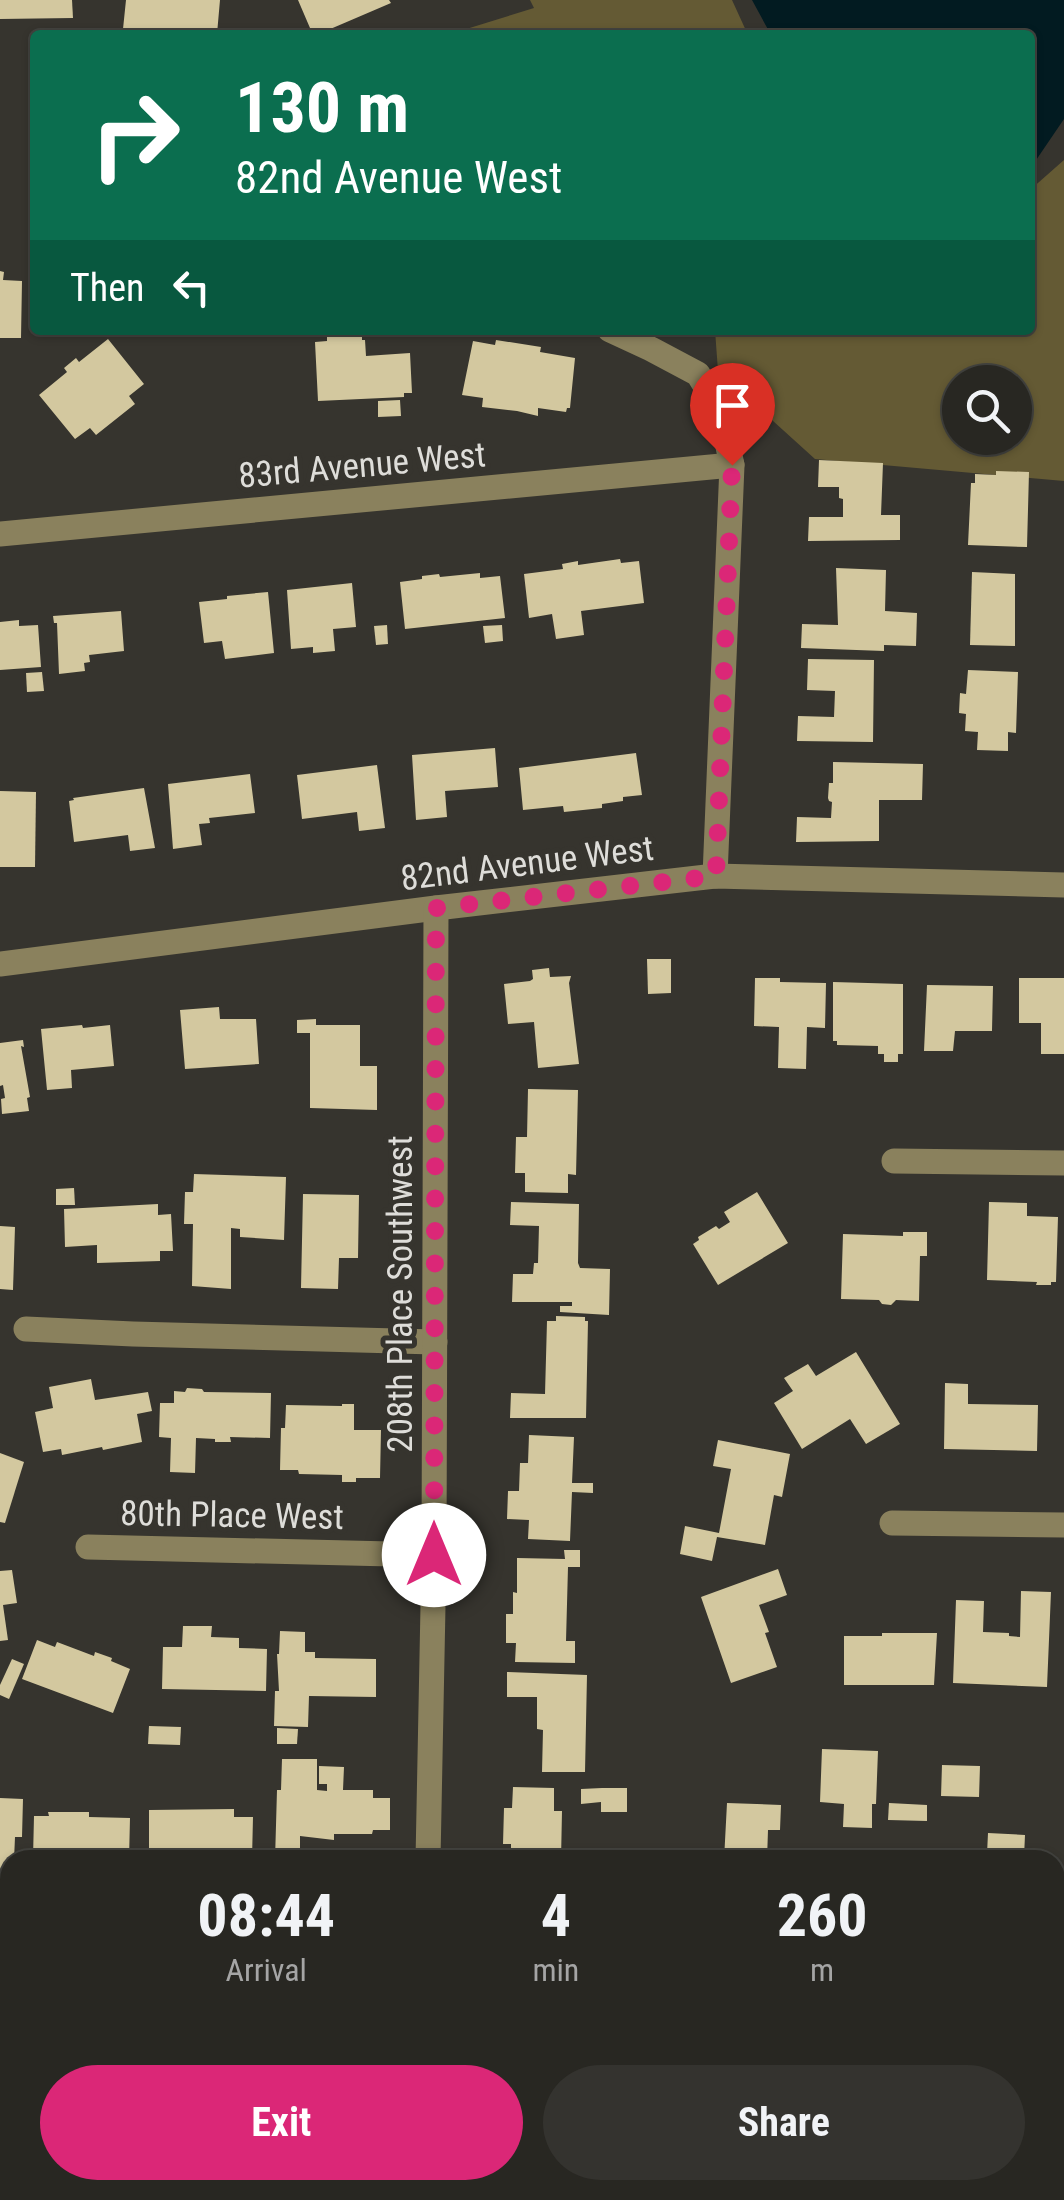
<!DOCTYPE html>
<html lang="en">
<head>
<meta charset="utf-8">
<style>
	:root { --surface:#282722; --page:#34332f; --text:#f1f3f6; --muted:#a5a5a5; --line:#444440; --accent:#db2777 }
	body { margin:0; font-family:"Roboto Condensed",sans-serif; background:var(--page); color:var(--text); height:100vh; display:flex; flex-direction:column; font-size:38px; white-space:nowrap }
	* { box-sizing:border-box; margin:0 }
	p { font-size:32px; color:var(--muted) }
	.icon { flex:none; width:55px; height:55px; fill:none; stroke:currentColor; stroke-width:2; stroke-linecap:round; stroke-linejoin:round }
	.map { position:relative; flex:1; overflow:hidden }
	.drawer { position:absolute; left:0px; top:1850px; width:1065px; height:350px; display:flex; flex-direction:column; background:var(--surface); border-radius:30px 30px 0 0; box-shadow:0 2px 8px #0004,0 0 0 2px var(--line) }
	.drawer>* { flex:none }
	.hud { position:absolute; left:30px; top:30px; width:1005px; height:305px; border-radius:10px; box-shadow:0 2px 8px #0004,0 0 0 2px var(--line); background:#0b6e4f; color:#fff; overflow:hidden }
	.fabs { position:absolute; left:942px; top:365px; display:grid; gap:20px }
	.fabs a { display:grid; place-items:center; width:90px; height:90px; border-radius:50%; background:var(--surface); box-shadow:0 2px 8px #0004,0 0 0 2px var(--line); font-size:50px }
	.pin { position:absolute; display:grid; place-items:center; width:85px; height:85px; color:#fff; margin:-102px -42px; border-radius:50% 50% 50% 0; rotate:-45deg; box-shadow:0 0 10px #0007 }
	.pin .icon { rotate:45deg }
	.me { position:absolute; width:110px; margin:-55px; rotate:0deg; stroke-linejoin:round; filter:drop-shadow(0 0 8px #0008) }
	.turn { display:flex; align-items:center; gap:35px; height:210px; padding:0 40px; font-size:45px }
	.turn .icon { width:130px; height:130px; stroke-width:2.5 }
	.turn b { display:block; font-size:70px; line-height:85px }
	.then { display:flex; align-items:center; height:95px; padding:0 40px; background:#0003; gap:20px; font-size:38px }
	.eta { display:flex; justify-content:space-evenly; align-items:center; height:170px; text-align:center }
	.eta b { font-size:60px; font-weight:700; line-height:70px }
	.action { display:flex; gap:20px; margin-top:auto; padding:20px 40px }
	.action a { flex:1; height:115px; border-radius:60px; background:var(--accent); color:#fff; font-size:40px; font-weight:700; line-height:115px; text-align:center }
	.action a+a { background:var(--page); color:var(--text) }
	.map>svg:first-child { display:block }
	.forest { fill:#645a34; fill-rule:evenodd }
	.water { fill:#021b21 }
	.building { fill:#d3c89f }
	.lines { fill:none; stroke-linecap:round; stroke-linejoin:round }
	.minor { stroke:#8a815d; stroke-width:25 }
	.route { stroke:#db2777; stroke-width:18; stroke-dasharray:0 32.4 }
	.labels { text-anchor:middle; stroke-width:10; stroke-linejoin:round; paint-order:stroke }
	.street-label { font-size:35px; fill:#deddd9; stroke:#36342e }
</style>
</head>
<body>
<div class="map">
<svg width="1064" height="2200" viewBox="0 0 1064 2200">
	<rect width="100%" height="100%" fill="#36342e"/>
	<g class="forest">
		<polygon points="530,0 732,0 748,35 447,35 534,8"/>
		<path d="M1064,160V481L815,459L718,371L715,330H1030V190ZM960,382H1015V438H960Z"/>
	</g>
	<polygon class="water" points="752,0 1064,0 1064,119 1030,169 1030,35 771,35"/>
	<g class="building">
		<polygon points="0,0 72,0 73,18 0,19"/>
		<polygon points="126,0 220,0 217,34 170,31 170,33 123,29"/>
		<polygon points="298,0 389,0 391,3 328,30 330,35 313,35"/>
		<polygon points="0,271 4,272 3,280 22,281 21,338 0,338"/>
		<polygon points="123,330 181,330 181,337 123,335"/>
		<polygon points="327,330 362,330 362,340 365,340 366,356 410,353 412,393 404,393 404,397 318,401 315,342 327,341"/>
		<polygon points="108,339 144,384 129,396 135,404 96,435 90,428 75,439 39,395 67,372 64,368 76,358 79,362"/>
		<polygon points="496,340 541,347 540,352 575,358 570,408 567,408 566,412 538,408 538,416 517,411 482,407 483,398 462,395 473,341 495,345"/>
		<polygon points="400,400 401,416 378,417 378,401"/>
		<polygon points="819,460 883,463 881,515 900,515 900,540 808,541 809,517 843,517 843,499 839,498 839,487 818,487"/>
		<polygon points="996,471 1029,472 1027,547 968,545 971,483 975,483 975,474 996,475"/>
		<polygon points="620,559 621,563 639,561 644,603 581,611 584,635 556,639 552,614 529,618 524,574 563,569 562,564 578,561 578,565"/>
		<polygon points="836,568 886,570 885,611 917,613 916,646 884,645 884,651 801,648 802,624 838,625"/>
		<polygon points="972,572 1015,574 1015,646 970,645"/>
		<polygon points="480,573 480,578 500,576 505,618 405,629 400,582 422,579 422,576 439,574 440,577"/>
		<polygon points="352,583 356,627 333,629 335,651 313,653 313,647 291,649 287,590"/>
		<polygon points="268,592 274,653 225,659 222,641 204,643 199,602 227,599 227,596"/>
		<polygon points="121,611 124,651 89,655 90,662 84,663 85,671 59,674 57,623 54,623 53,616"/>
		<polygon points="19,620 19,626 38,625 41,667 0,670 0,622"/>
		<polygon points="387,625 388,644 376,645 374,626"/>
		<polygon points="502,625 503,641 485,643 483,626"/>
		<polygon points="808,659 874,660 873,742 797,741 798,716 834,717 835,691 807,690"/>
		<polygon points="968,670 1018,672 1016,733 1008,732 1008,751 977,750 978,732 965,731 966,714 959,713 960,693 966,694"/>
		<polygon points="42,672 44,691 27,692 26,673"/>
		<polygon points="495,748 498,787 445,791 447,817 416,820 412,755"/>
		<polygon points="636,753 642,795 623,797 623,801 602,804 602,808 564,812 563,806 523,810 519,768"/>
		<polygon points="833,762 923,764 922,800 879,800 879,841 796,842 797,817 831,818 832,802 829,801 828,798 829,783 833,783"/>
		<polygon points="377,765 385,828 359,831 357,812 302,819 297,775"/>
		<polygon points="250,774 255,813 209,818 210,823 199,824 202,845 173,849 168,784"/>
		<polygon points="144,788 155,848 130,851 128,835 74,842 69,801 74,800 73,798"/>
		<polygon points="0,791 36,792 35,867 0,867"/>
		<polygon points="647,959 671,959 671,993 648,994"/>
		<polygon points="549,968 550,977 571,976 569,983 579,1064 538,1068 534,1022 508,1024 504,984 530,981 533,979 532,970"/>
		<polygon points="755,978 780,978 780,982 826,983 825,1028 807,1027 806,1069 778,1068 779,1027 754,1026"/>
		<polygon points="1019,978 1064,978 1064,1054 1041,1054 1041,1023 1019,1023"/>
		<polygon points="833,982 903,984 903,1054 898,1054 898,1062 884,1062 884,1054 878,1054 878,1046 837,1045 837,1041 833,1041"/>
		<polygon points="927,985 993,986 992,1031 955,1031 953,1051 924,1051"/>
		<polygon points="219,1007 220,1019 256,1019 259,1064 185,1069 180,1010"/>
		<polygon points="316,1019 316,1025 360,1025 360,1066 377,1066 377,1110 310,1108 310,1033 297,1033 297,1020"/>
		<polygon points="82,1025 83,1028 110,1025 114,1066 71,1070 72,1088 47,1090 41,1029"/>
		<polygon points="23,1040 24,1047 21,1046 30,1097 27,1098 29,1111 2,1114 1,1099 5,1098 3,1085 0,1086 0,1043"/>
		<polygon points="528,1089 578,1090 576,1175 568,1174 568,1193 525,1192 525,1173 515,1173 516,1137 527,1137"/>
		<polygon points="194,1174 286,1177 284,1240 240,1237 240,1229 231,1228 231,1289 192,1286 193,1224 184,1224 185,1192 193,1192"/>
		<polygon points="74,1188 75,1205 56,1205 56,1189"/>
		<polygon points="757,1192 788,1243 718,1285 693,1244 699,1240 698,1237 716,1226 719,1229 730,1222 724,1212"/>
		<polygon points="303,1194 359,1195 358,1258 339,1258 338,1289 301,1288"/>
		<polygon points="511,1202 579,1204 578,1263 580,1268 610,1269 609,1315 560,1312 560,1306 572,1306 572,1302 512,1302 513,1274 533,1274 534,1263 538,1263 539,1226 510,1225"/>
		<polygon points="989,1202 1027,1203 1027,1216 1058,1217 1056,1282 1051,1282 1051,1285 1036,1285 1037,1282 987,1280"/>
		<polygon points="158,1204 158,1215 171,1214 173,1251 160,1251 160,1261 97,1263 97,1245 65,1247 64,1209"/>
		<polygon points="0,1226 15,1227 13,1290 0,1289"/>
		<polygon points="903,1232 927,1232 927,1256 920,1256 919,1301 896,1300 891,1305 882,1304 879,1300 841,1299 843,1234 903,1236"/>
		<polygon points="556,1316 585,1317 585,1321 588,1321 586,1418 510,1418 511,1393 545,1394 547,1321 556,1321"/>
		<polygon points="856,1352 900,1424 866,1444 850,1419 802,1449 774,1403 793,1391 784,1378 808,1364 816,1376"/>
		<polygon points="91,1379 95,1400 148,1392 152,1411 137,1414 142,1442 103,1450 102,1447 62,1455 61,1449 43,1452 35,1412 53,1408 49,1387"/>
		<polygon points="945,1383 968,1384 968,1404 1038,1405 1037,1451 944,1449"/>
		<polygon points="187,1388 202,1389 204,1392 271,1393 270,1438 230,1437 231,1442 215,1442 215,1439 196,1438 195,1473 170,1472 171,1438 159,1437 160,1403 174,1403 174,1391 185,1392"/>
		<polygon points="342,1404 354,1404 354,1430 381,1430 380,1478 356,1478 356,1482 342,1482 342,1475 299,1474 298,1470 280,1470 281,1428 285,1428 286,1405 342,1406"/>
		<polygon points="529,1435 574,1437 572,1483 593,1483 593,1493 572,1492 570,1541 528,1539 529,1520 507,1519 508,1491 519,1491 520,1463 528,1463"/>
		<polygon points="718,1440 790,1454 782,1497 774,1495 765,1545 717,1537 712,1561 680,1554 685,1526 719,1533 731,1469 713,1466"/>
		<polygon points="0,1453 24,1462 5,1523 0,1522"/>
		<polygon points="564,1550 580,1550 580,1567 568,1567 566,1641 575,1641 575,1663 515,1662 516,1643 506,1643 506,1614 513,1614 513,1592 517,1593 517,1558 565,1559"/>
		<polygon points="778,1569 787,1595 759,1605 769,1632 765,1633 777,1667 731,1683 701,1597"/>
		<polygon points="12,1570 17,1603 3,1605 8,1640 0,1641 0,1571"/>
		<polygon points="1021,1591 1051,1592 1047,1687 953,1683 956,1600 984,1601 983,1632 1009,1633 1009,1636 1020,1637"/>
		<polygon points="183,1626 212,1626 211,1637 239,1638 239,1648 267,1649 266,1691 162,1689 163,1647 182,1647"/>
		<polygon points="280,1631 305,1632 305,1652 315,1652 315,1658 376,1659 376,1697 309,1696 308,1727 274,1726 275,1691 279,1691 277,1654 279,1654"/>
		<polygon points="882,1633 937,1633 934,1685 844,1685 844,1636 882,1636"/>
		<polygon points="37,1640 55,1647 57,1642 94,1656 95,1652 112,1658 111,1661 130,1669 113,1713 22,1679"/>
		<polygon points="12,1659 24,1664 9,1699 0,1695 0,1685"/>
		<polygon points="507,1672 587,1675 585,1772 542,1772 543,1730 537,1729 537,1697 507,1697"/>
		<polygon points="149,1726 181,1727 180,1745 148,1744"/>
		<polygon points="277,1728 298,1729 297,1744 277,1744"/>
		<polygon points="822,1749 878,1751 876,1804 872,1804 872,1828 843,1827 844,1804 820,1802"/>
		<polygon points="282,1759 317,1759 317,1790 327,1791 327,1784 319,1784 319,1766 344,1767 343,1790 373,1790 373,1798 390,1798 390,1830 373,1830 372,1834 334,1834 334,1840 300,1836 300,1860 275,1860 277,1790 281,1790"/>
		<polygon points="942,1765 980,1766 979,1797 941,1796"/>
		<polygon points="513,1787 554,1788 554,1811 562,1811 561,1860 511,1860 511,1844 503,1844 504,1808 512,1808"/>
		<polygon points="602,1788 627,1788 627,1812 601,1812 601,1802 581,1804 581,1789"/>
		<polygon points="0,1798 23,1799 22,1837 15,1837 14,1860 10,1860 10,1875 0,1875"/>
		<polygon points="727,1803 781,1805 780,1830 768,1830 767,1860 724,1860"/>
		<polygon points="889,1803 927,1805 927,1821 888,1820"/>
		<polygon points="234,1809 234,1817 253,1817 252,1859 197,1860 197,1858 149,1856 149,1810"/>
		<polygon points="48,1812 89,1812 89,1817 130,1818 129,1860 51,1860 51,1858 33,1858 34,1816 49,1816"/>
		<polygon points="988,1833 1025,1835 1024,1857 1031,1857 1031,1860 970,1860 970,1854 987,1854"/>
		<polygon points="830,1851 910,1853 910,1860 830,1860"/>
		<polygon points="1055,2059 1064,2060 1064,2125 1055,2124"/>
		<polygon points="1055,2164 1064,2164 1064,2200 1057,2200"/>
		<polygon points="45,2190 93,2190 94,2200 46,2200"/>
		<rect x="470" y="2190" width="50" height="10"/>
		<polygon points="681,2190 743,2190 743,2200 680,2200"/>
		<polygon points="940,2190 991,2190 992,2200 941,2200"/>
	</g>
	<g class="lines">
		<g class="minor">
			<polyline points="610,330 651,349 698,374 720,410 732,465 715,876"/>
			<polyline points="0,534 732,465"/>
			<polyline points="0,964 436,908 715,876 1064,885"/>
			<polyline points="894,1161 1064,1163"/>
			<polyline points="26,1329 133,1334 435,1342"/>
			<polyline points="892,1523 1064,1525"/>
			<polyline points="88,1547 434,1555"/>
			<polyline points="428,1860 434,1555 436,908"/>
			<polyline points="0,1942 10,1942"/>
			<polyline points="1055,1968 1064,1968"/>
			<polyline points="186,2190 189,2200"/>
			<polyline points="579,2190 581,2200"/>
			<polyline points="830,2200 830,2190"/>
		</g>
	</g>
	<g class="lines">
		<polyline class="route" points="434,1555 436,908 716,876 732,465"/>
	</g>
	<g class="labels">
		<g class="street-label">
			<text transform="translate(362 465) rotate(-5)" y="12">83rd Avenue West</text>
			<text transform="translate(527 863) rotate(-7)" y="12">82nd Avenue West</text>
			<text transform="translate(400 1294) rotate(-90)" y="12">208th Place Southwest</text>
			<text transform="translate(232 1515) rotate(1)" y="12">80th Place West</text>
		</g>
	</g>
</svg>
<div class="fabs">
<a><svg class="icon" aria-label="search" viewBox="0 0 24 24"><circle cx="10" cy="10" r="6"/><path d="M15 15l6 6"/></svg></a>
</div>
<div class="pin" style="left:732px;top:465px;background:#d93025"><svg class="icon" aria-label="arrive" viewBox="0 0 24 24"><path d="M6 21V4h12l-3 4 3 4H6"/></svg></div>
<svg class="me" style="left:434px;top:1555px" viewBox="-20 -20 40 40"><circle r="19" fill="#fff"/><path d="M0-13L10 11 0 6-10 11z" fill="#db2777"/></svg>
<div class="hud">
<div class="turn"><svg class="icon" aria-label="right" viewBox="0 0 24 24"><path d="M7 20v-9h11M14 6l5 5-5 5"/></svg><div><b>130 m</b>82nd Avenue West</div></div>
<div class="then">Then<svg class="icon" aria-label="left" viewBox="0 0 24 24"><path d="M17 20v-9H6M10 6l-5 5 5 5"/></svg></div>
</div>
<section class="drawer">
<div class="eta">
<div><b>08:44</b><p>Arrival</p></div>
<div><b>4</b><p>min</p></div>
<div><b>260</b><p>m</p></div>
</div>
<div class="action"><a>Exit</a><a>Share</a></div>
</section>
</div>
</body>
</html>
